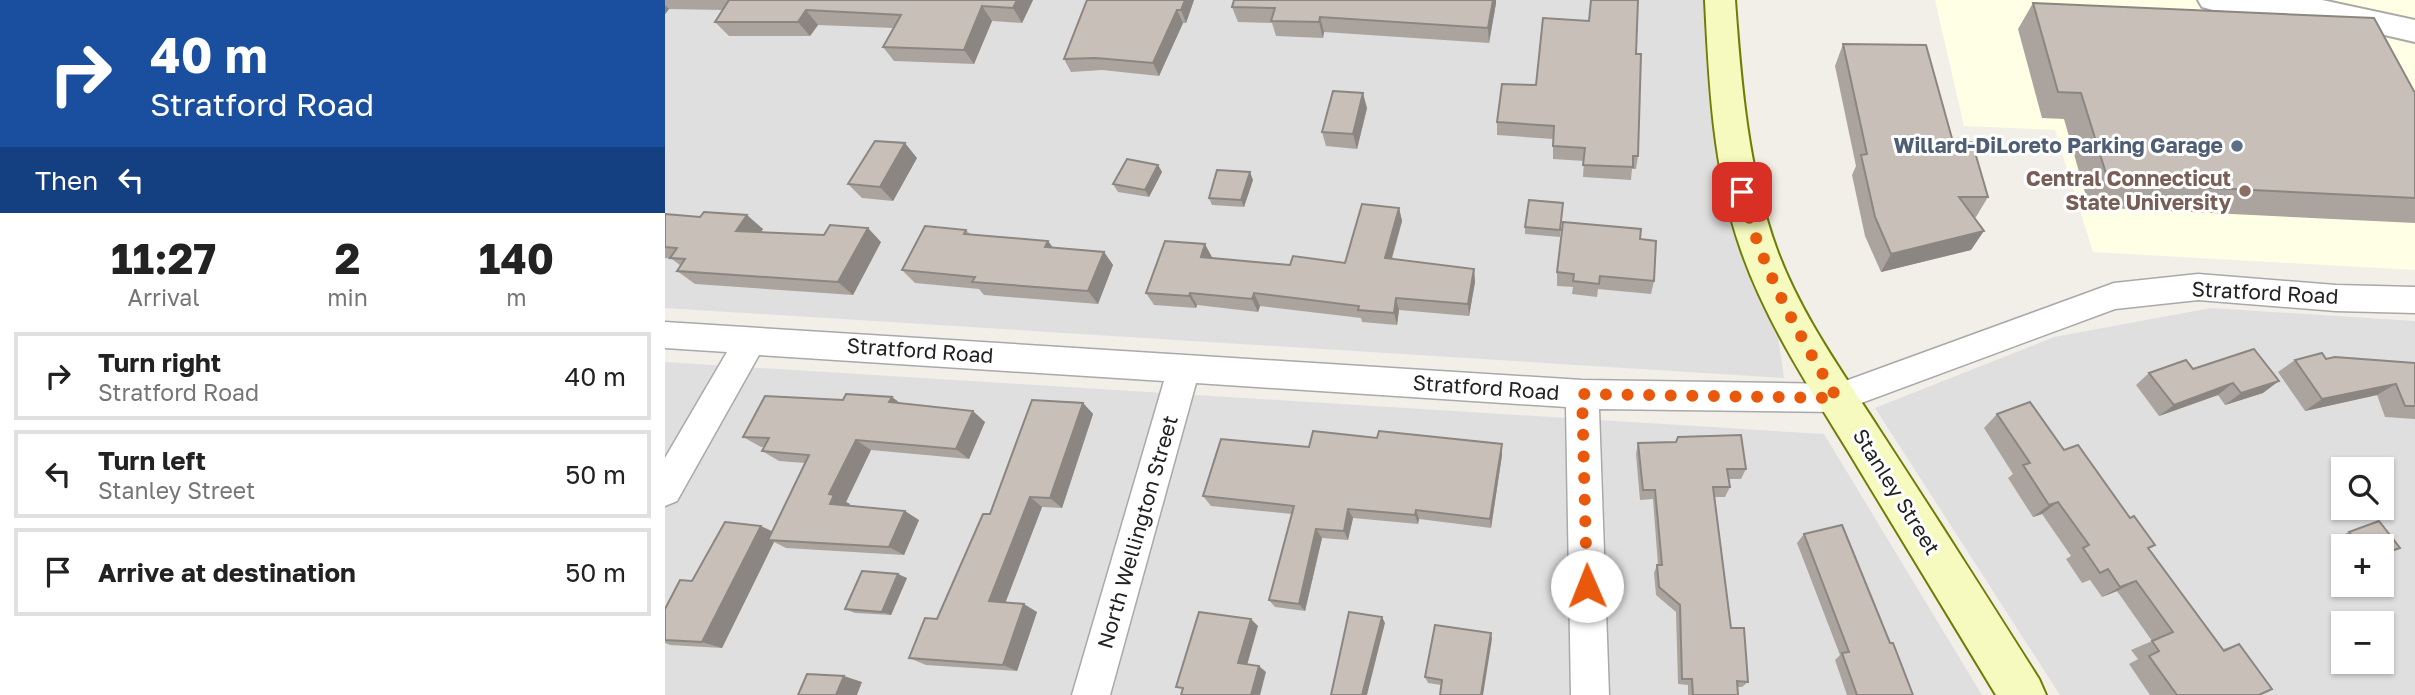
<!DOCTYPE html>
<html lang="en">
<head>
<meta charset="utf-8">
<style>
	:root { --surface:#fff; --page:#f6f6f6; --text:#222; --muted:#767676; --line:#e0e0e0 }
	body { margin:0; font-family:"Golos Text",sans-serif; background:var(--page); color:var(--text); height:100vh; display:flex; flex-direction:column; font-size:26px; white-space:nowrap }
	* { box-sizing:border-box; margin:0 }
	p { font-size:23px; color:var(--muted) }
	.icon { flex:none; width:38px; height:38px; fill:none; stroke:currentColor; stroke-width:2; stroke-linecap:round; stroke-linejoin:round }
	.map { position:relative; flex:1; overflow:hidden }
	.sheet { display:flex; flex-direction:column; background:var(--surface); width:665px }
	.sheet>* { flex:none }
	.banner { background:#1a4fa0; color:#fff; overflow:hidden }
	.tools { position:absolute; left:1666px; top:457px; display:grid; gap:14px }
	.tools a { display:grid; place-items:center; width:63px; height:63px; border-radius:0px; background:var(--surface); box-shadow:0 2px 5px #0004; font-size:35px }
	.pin { position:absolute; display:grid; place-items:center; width:60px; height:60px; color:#fff; margin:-30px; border-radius:14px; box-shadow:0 4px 10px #0006 }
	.me { position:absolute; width:77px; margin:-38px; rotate:359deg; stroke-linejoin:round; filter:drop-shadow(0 0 5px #0008) }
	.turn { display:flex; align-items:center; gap:24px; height:147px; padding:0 35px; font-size:32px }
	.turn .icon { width:91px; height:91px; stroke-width:2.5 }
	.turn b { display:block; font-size:49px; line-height:60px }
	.then { display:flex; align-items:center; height:66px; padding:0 35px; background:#0003; gap:14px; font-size:26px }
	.eta { display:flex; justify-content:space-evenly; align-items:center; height:119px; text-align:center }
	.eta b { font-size:42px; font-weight:700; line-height:49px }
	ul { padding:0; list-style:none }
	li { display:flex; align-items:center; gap:21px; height:88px; margin:0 14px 10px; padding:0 21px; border:4px solid var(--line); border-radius:0px }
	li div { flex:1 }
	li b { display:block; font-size:26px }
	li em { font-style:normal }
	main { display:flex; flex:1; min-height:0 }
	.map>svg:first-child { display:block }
	.residential { fill:#e0dfdf; fill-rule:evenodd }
	.education { fill:#ffffe5 }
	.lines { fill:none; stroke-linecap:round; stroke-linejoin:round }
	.minor-casing { stroke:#a9a9a9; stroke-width:3 }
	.tertiary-casing { stroke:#a9a9a9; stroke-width:4 }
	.secondary-casing { stroke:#707d05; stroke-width:4 }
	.minor { fill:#fff; fill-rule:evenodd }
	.tertiary { fill:#fff; fill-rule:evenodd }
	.secondary { fill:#f7fabf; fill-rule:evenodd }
	.wall { fill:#aba49e }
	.shaded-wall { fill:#8b8681 }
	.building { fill:#c7bfb8; stroke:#8b8681; stroke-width:2 }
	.route { stroke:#ea580c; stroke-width:12; stroke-dasharray:0 21.6 }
	.service-dot { fill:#5c6f8a; stroke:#fff; stroke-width:2.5 }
	.education-dot { fill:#8d6e63; stroke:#fff; stroke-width:2.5 }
	.labels { text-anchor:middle; stroke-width:6; stroke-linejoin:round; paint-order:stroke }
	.service-label { font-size:21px; font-weight:bold; fill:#4e5e75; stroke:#fff; text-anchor:end }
	.education-label { font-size:21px; font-weight:bold; fill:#785e54; stroke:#fff; text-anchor:end }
	.street-label { font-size:21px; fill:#222; stroke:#fff }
</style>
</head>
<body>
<main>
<section class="sheet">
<div class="banner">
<div class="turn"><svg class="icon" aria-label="right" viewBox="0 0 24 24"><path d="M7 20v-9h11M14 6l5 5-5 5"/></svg><div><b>40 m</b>Stratford Road</div></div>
<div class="then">Then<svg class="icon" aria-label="left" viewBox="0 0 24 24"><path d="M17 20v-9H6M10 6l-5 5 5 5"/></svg></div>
</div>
<div class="eta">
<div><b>11:27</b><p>Arrival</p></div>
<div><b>2</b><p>min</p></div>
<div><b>140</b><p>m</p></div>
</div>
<ul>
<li><svg class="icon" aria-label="right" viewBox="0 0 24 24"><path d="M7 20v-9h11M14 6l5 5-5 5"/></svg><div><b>Turn right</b><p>Stratford Road</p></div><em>40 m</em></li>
<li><svg class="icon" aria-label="left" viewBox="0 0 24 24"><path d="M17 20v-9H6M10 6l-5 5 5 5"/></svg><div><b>Turn left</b><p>Stanley Street</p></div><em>50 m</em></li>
<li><svg class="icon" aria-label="arrive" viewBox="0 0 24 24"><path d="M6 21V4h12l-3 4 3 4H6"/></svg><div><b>Arrive at destination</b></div><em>50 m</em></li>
</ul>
</section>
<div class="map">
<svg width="1750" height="695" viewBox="0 0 1750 695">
	<rect width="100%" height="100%" fill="#f2efe9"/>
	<g class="residential">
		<polygon points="0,0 1064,0 1119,378 0,308"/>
		<path d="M1546,308L1750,321V695H1395L1210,408L1389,337ZM1678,469H1717V508H1678ZM1678,546H1717V584H1678ZM1678,623H1717V662H1678Z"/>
		<polygon points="0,362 1159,434 1317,695 0,695"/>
	</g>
	<polygon class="education" points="1270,0 1750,0 1750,270 1428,252 1390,130 1299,126"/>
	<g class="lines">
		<g class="minor-casing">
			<polygon id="minor" points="1533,274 1671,285 1750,287 1750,313 1671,311 1533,300 1450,309 1172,412 934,409 944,695 906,695 901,407 531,383 445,695 407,695 499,381 94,355 12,501 0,506 0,458 62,352 0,348 0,322 917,380 1172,384 1449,283"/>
		</g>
		<g class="tertiary-casing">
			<polygon id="tertiary" points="1533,0 1657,0 1750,20 1750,42 1646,18 1548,10 1537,7"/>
		</g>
		<g class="secondary-casing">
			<path id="secondary" d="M1040,0H1070C1076,84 1083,170 1112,250C1136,315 1177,371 1214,429C1268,512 1321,595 1374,679L1381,695H1331C1282,614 1232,532 1183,451C1144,387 1101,322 1076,250C1048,170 1044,84 1040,0Z"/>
		</g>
		<use href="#minor" class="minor"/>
		<use href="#tertiary" class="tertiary"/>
		<use href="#secondary" class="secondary"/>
	</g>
	<g class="wall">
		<polygon points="0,0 368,0 357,23 327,21 309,64 229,61 218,47 228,28 153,25 145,36 64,36 50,22 58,10 4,9 0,14"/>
		<polygon points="422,0 529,0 521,23 518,23 494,76 437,70 406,72 399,59"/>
		<polygon points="569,0 831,0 831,3 824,43 659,32 658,38 611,36 607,23 573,22 567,7"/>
		<polygon points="1368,3 1750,93 1750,223 1424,207 1399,119 1377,118 1353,29"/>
		<polygon points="1178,44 1288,142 1323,197 1311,217 1308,217 1306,250 1216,272 1200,236 1187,175 1191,166 1170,66"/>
		<polygon points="971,54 973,156 971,169 967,169 966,180 918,177 919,161 888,159 888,139 832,135 832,122 871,85"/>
		<polygon points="702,108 692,149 661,146 657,132"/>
		<polygon points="252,158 228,201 197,198 183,184"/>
		<polygon points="493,165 497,172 484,197 453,192 448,184"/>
		<polygon points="588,180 579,207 547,205 544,198"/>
		<polygon points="898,203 895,237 860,234 860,227"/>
		<polygon points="734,208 737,221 727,259 809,269 810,282 804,316 734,310 732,325 697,322 696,318 595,306 593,312 532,305 531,308 489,305 481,293 547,257 547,258 625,265 680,263"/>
		<polygon points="0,214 98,229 96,232 216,242 188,295 30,284 12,271 16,266 7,259 0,258"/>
		<polygon points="301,230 305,234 388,247 439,252 448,265 433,304 319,295 314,289 250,283 237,270"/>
		<polygon points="975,239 989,281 986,294 933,289 932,297 907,294 908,287 892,286 892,272"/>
		<polygon points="1661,359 1750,363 1750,419 1720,417 1712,395 1640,411 1613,372 1630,360"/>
		<polygon points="1528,369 1598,393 1560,405 1553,395 1494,416 1471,385 1484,373"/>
		<polygon points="227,397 235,403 320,422 304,459 206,450 181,502 185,504 184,506 254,520 239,555 121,548 109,542 57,648 5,645 0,643 0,609 27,581 107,531 140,463 114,461 97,451 99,447 96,447 78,437 178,400"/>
		<polygon points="418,403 428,414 397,508 377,507 340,603 372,612 352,671 261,665 244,658 272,619 325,514"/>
		<polygon points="1332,414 1399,450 1484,548 1558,649 1574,644 1594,695 1485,695 1464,664 1473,659 1466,650 1487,641 1452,591 1437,597 1425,580 1417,583 1401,559 1406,556 1377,514 1368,517 1343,478 1348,474 1319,428"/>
		<polygon points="973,443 1081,469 1076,479 1064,479 1065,487 1060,497 1050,497 1066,628 1083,682 1077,687 1073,687 1073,695 1023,695 1023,685 1013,684 1011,612 991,595 989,573 992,565 993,565 988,499 975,500 971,454"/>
		<polygon points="644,447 837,455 826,528 754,519 753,524 688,518 683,540 657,538 640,611 610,607 604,600 627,514 546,506 538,496"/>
		<polygon points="1684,532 1717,546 1680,546 1673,537"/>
		<polygon points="1139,534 1225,643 1248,695 1182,695 1170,660 1175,655 1132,543"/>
		<polygon points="242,578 226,615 190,613 180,609"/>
		<polygon points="827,639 776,685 763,683 760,677"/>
	</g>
	<g class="shaded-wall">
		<polygon points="352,0 368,0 357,23 348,8"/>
		<polygon points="520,0 529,0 521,23 516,10"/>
		<polygon points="828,0 831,0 831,3 824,43 823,28"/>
		<polygon points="0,5 4,9 0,14"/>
		<polygon points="317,6 327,21 309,64 299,50"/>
		<polygon points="141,10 153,25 145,36 133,22"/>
		<polygon points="512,10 518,23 494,76 488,63"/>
		<polygon points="655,17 659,32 658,38 654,22"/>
		<polygon points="698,93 702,108 692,149 688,134"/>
		<polygon points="240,143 252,158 228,201 215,187"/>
		<polygon points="493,165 497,172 484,197 480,190"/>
		<polygon points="585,172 588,180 579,207 576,200"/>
		<polygon points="734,208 737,221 723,271 720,258"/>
		<polygon points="82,215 98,229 88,244 71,231"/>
		<polygon points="203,228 216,242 188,295 173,282"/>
		<polygon points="1319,231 1306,250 1216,272 1226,254"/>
		<polygon points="383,241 393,254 380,247"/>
		<polygon points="540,244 547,257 543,270 536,257"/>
		<polygon points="439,252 448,265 433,304 423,291"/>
		<polygon points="809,269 810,282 804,316 803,304"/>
		<polygon points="525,293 532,305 531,308 524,296"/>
		<polygon points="589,293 595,306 593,312 587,299"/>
		<polygon points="731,298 734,310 732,325 729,313"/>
		<polygon points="1614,381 1598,393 1560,405 1576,393"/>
		<polygon points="1568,383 1553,395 1494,416 1509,405"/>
		<polygon points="1731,384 1712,395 1640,411 1657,399"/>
		<polygon points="227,397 241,408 224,402"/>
		<polygon points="418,403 428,414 397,508 385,498"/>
		<polygon points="308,411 320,422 304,459 291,449"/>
		<polygon points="191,440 206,450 181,502 185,504 181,513 165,504 164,494"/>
		<polygon points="837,444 837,455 826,528 825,519"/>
		<polygon points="365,497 377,507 338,609 324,601"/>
		<polygon points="1393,502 1377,514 1368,517 1384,505"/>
		<polygon points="683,509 688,518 683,540 679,531"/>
		<polygon points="751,510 754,519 753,524 750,515"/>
		<polygon points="240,511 254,520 239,555 224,547"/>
		<polygon points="96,526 113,534 103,540 109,542 57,648 37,642"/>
		<polygon points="651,529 657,538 640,611 634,604"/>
		<polygon points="233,574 242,578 226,615 217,612"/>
		<polygon points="1471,581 1452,591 1437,597 1455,587"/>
		<polygon points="359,604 372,612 352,671 338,665"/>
		<polygon points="717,617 720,623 702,695 697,695"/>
		<polygon points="586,619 593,626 581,669 573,663"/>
		<polygon points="826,633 827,639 818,695 816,695"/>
		<polygon points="594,666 601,672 595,695 586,695"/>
		<polygon points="179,676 197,682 192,695 171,695"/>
	</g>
	<g class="building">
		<polygon points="64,0 352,0 348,8 317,6 299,50 218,47 236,15 141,10 133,22 50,22"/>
		<polygon points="422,0 520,0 516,10 512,10 488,63 431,58 399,59"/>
		<polygon points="569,0 828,0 823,28 655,17 654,22 606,21 610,8 567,7"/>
		<polygon points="926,0 973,0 971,54 976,54 973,156 968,156 968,167 918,165 920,148 888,146 889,126 832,122 837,84 871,85 878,18 924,21"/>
		<polygon points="1368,3 1709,18 1750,93 1750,198 1444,183 1416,93 1393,92"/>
		<polygon points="1178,44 1261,45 1288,142 1307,142 1323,197 1294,197 1319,231 1226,254 1210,217 1196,155 1202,154"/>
		<polygon points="668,91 698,93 688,134 657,132"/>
		<polygon points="210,141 240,143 215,187 183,184"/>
		<polygon points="462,159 493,165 480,190 448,184"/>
		<polygon points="552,170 585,172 576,200 544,198"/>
		<polygon points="864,200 898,203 895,230 860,227"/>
		<polygon points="697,204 734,208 720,258 809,269 803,304 731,298 729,313 693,310 694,306 589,293 587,299 525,293 524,296 481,293 500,241 540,244 536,257 625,265 628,256 680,263"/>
		<polygon points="39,212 82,215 71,231 159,235 165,225 203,228 173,282 12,271 20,259 5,258 12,248 0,247 0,214 35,217"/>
		<polygon points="898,222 976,229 975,239 991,241 989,281 935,276 934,284 908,281 909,274 892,272"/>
		<polygon points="260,226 301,230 299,234 383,241 380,247 439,252 423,291 307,282 310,277 237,270"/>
		<polygon points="1589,349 1614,381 1576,393 1568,383 1509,405 1484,373 1521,360 1528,369"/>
		<polygon points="1657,353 1661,359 1670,357 1750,363 1750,406 1740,406 1731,384 1657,399 1630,360"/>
		<polygon points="181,394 227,397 224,402 308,411 291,449 191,440 164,494 169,495 165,504 240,511 224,547 103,540 144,455 97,451 104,438 78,437 100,396 178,400"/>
		<polygon points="367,400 418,403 385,498 365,497 324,601 359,604 338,665 244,658 260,618 272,619 318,514 325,514"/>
		<polygon points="1365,402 1399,450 1413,445 1465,518 1469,516 1490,545 1483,548 1559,651 1574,644 1607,689 1594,695 1512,695 1484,656 1494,651 1487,641 1508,632 1471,581 1455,587 1443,569 1435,573 1418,548 1424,545 1393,502 1384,505 1358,465 1365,463 1332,414"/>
		<polygon points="648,431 712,438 714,431 837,444 825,519 751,510 750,515 683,509 679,531 651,529 634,604 604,600 629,506 538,496 556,439 644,447"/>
		<polygon points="1076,435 1081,469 1062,469 1065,487 1048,487 1066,628 1079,628 1083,682 1072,681 1073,695 1028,695 1027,679 1017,679 1015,605 994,587 992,565 997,565 990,490 978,490 973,443 1011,442 1013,437"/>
		<polygon points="1714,521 1735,548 1717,554 1717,546 1694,546 1684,532"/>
		<polygon points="60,522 96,526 37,642 0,640 0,609 15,580 27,581"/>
		<polygon points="1177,525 1225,643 1228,643 1248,695 1192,695 1177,653 1184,652 1139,534"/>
		<polygon points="197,571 233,574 217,612 180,609"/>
		<polygon points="534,612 586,619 573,663 594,666 586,695 516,695 518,688 511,687"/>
		<polygon points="684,612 717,617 697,695 666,695"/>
		<polygon points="770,625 826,633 816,695 775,695 777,680 760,677"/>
		<polygon points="142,674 179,676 171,695 133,695"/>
	</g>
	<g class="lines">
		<path class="route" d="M922,586L917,394L1172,398C1132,332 1096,267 1077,192"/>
	</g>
	<circle class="service-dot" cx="1572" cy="146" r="7"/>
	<circle class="education-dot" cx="1580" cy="191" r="7"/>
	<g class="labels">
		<g class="service-label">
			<text x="1558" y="153">Willard-DiLoreto Parking Garage</text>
		</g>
		<g class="education-label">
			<text x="1566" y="186">Central Connecticut<tspan x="1566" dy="24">State University</tspan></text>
		</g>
		<g class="street-label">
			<text transform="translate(1600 293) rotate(3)" y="7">Stratford Road</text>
			<text transform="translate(255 351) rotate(4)" y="7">Stratford Road</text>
			<text transform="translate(821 388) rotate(4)" y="7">Stratford Road</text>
			<text transform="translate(1231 492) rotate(58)" y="7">Stanley Street</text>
			<text transform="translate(473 532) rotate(-74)" y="7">North Wellington Street</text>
		</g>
	</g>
</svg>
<div class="tools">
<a><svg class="icon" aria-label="search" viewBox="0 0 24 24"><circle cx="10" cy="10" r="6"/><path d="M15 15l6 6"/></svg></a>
<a>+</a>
<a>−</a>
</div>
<div class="pin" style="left:1077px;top:192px;background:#d93025"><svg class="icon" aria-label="arrive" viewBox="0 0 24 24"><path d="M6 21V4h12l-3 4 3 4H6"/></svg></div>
<svg class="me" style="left:922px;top:586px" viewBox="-20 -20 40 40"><circle r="19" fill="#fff"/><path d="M0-13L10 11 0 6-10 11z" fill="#ea580c"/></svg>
</div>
</main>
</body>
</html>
